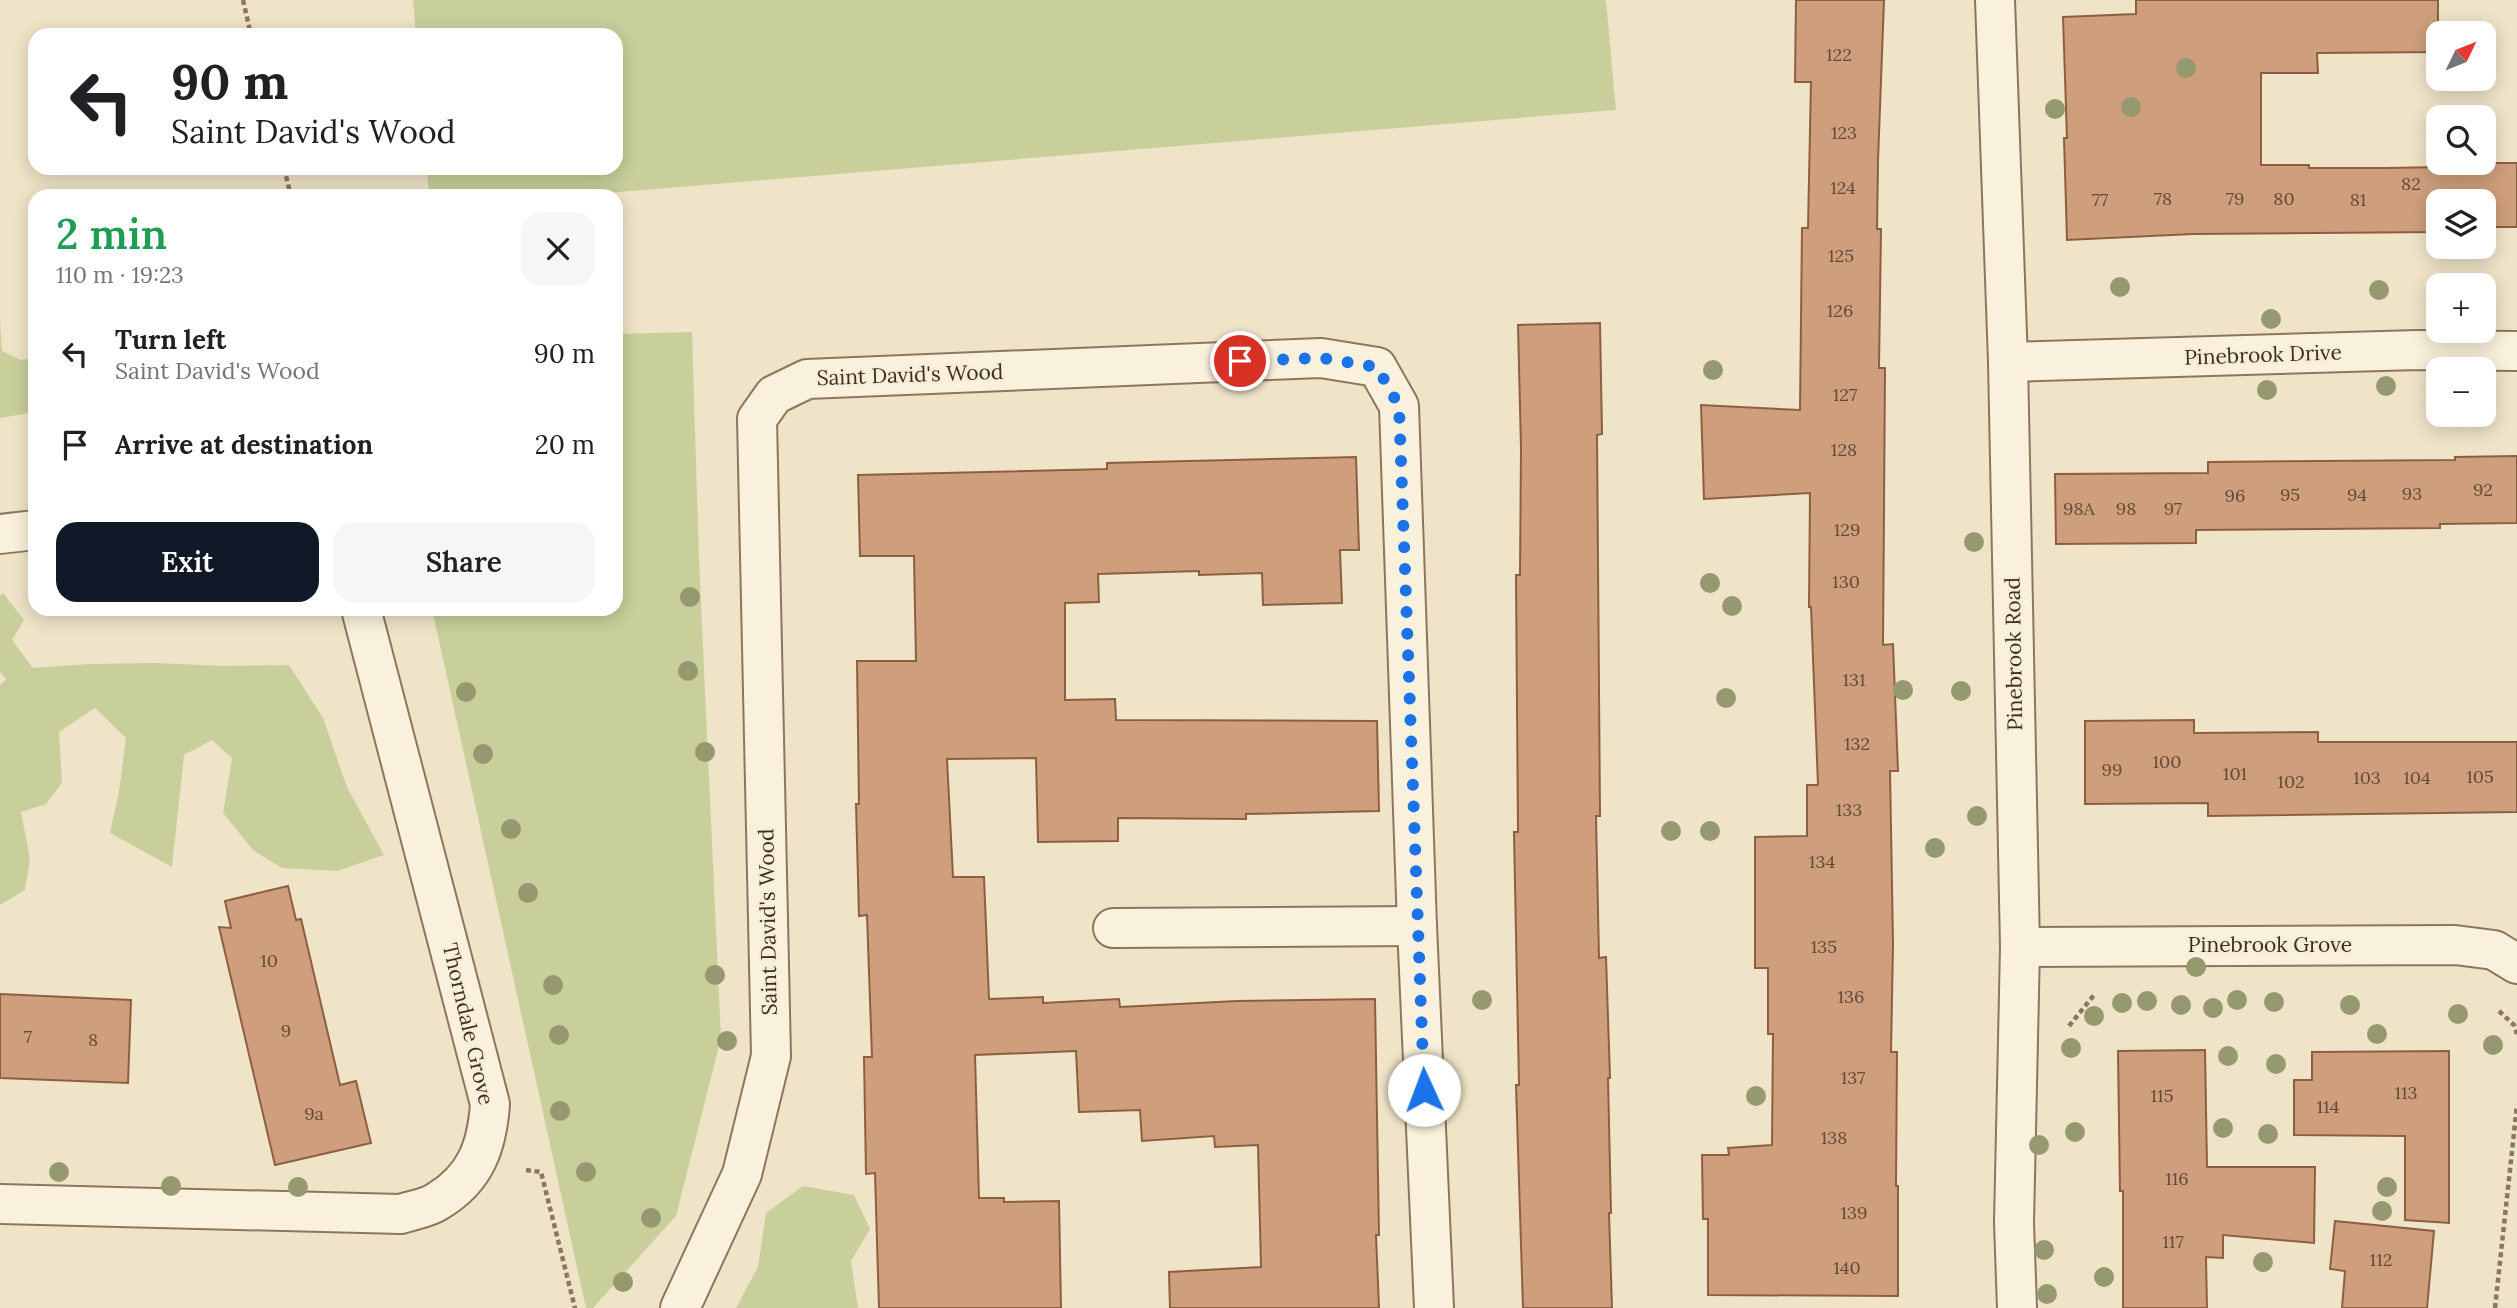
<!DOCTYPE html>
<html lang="en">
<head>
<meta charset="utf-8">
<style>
	:root { --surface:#fff; --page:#f6f6f6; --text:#202124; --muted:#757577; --accent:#111827 }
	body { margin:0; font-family:Lora,serif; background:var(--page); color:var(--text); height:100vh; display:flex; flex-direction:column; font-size:26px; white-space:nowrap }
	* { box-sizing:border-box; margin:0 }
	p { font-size:23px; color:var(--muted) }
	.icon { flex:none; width:38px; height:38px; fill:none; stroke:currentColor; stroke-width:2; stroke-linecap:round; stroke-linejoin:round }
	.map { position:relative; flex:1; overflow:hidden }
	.drawer { position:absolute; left:28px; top:189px; width:595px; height:427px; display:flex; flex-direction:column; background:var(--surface); border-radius:21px; box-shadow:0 4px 18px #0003 }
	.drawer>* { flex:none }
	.top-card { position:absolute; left:28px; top:28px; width:595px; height:147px; border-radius:21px; box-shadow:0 4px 18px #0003; background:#fff; color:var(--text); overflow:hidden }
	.needle { width:46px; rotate:47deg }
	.fabs { position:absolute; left:2426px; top:21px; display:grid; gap:14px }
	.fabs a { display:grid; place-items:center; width:70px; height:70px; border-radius:14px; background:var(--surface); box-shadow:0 4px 18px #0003; font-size:35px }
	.pin { position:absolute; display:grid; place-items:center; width:60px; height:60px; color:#fff; margin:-30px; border:4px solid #fff; border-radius:50%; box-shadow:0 2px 7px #0007 }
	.me { position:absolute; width:77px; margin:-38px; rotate:358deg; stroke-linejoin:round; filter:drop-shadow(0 0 5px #0008) }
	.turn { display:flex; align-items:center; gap:24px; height:147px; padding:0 28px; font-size:32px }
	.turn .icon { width:91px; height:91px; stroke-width:2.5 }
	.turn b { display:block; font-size:49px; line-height:60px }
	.round { display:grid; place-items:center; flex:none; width:74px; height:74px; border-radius:21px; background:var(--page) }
	.head { display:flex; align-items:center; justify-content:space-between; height:119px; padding:0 28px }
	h1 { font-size:42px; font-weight:600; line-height:52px; color:#1e9e55 }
	.primary-button { display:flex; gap:14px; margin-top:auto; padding:14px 28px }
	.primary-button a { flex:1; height:80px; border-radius:21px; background:var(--accent); color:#fff; font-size:28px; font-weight:600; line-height:80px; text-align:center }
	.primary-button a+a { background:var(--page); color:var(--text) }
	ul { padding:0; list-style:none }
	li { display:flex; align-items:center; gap:21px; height:91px; padding:0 28px }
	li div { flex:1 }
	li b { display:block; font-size:26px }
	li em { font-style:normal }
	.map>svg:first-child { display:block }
	.green { fill:#c9cf9b }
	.building { fill:#cf9f7d; stroke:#8d5f41; stroke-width:2 }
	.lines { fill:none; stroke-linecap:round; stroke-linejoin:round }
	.minor-casing { stroke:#8d765c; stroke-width:42 }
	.path { stroke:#8d765c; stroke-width:4.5; stroke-dasharray:5 3.5; stroke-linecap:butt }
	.minor { stroke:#faf1dc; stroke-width:38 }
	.tree { fill:#96986f }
	.route { stroke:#1a73e8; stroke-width:12; stroke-dasharray:0 21.6 }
	.labels { text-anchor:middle; stroke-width:5; stroke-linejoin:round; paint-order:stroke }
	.number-label { font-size:18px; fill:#624a37 }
	.street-label { font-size:21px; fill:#3d2e20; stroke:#f7eed8 }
</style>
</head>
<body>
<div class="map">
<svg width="2517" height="1308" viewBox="0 0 2517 1308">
	<rect width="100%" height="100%" fill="#f0e4c8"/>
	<g class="green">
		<polygon points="413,0 1606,0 1616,110 570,196 429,196 427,168 616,168 616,35 416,35"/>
		<polygon points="0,320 2,351 21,360 35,358 35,412 0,418"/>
		<polygon points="692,332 699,560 721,1038 676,1216 593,1308 586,1308 432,609 616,609 616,334"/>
		<polygon points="3,593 24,620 12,640 33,668 90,664 156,663 224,666 289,665 323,718 347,787 384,855 337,871 282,868 254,851 223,813 232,758 212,740 184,755 172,867 110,833 119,792 126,738 95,708 59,732 62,783 46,804 21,812 30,859 25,890 0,905 0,685 6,679 0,672 0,596"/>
		<polygon points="803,1186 854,1195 870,1229 851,1261 858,1308 736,1308 758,1267 766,1213"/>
	</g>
	<g class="building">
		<polygon points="1796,0 1884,0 1878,161 1877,229 1881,229 1879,368 1885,368 1883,645 1893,644 1898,771 1890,771 1893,944 1891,1052 1897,1052 1896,1186 1898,1186 1898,1296 1708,1295 1708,1219 1703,1219 1702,1155 1729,1155 1728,1148 1772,1145 1773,1034 1768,1034 1768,968 1755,968 1755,837 1807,836 1807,785 1818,785 1811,607 1809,607 1810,493 1704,499 1701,405 1800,410 1802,228 1808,228 1811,82 1795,82"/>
		<polygon points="2136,0 2438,0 2438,52 2317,53 2318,73 2261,73 2261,165 2309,165 2309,168 2385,168 2444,167 2444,163 2517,163 2517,227 2483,227 2483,201 2438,201 2438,232 2193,234 2067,240 2064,138 2067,138 2063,17 2136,14"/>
		<polygon points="1600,323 1602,434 1597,435 1600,816 1596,816 1599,958 1606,957 1610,1078 1608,1078 1611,1213 1609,1213 1612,1308 1523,1308 1516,1085 1519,1085 1514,832 1518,832 1516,575 1520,575 1521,448 1518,325"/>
		<polygon points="2517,456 2517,523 2440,524 2440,528 2196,530 2196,543 2056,544 2055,474 2208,473 2208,462 2455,460 2455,457"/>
		<polygon points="1356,457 1359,550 1340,550 1342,603 1263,605 1262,573 1199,575 1199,571 1098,574 1099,602 1065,603 1065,700 1115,699 1116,720 1377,721 1379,811 1246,814 1246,819 1118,818 1118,841 1038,842 1036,758 947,759 953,877 984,877 989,999 1043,997 1043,1003 1119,999 1120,1007 1237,1001 1375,999 1379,1235 1376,1235 1379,1308 1170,1308 1169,1272 1261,1267 1258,1145 1215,1147 1214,1136 1142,1141 1140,1110 1079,1112 1076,1051 975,1055 979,1198 1004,1198 1004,1202 1059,1201 1061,1308 879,1308 875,1173 866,1174 864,1057 872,1057 867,915 859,916 856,804 859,804 857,661 916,661 914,556 860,556 858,475 1107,469 1107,463"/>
		<polygon points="2194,720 2194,733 2318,732 2318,742 2517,742 2517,812 2208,816 2208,803 2085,804 2085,721"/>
		<polygon points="288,886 296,920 301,919 340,1085 356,1081 371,1143 275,1165 219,927 231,928 225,901"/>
		<polygon points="0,994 131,1000 128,1083 0,1078"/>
		<polygon points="2205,1050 2207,1167 2315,1167 2314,1243 2223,1235 2223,1258 2206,1257 2207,1308 2123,1308 2123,1191 2120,1191 2118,1051"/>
		<polygon points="2449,1051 2449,1223 2405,1220 2405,1136 2294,1135 2294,1080 2312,1080 2312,1052"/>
		<polygon points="2335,1221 2434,1231 2427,1308 2342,1308 2345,1271 2330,1269"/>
	</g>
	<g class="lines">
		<g class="minor-casing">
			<g id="minor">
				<polyline points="1995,0 2008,362 2020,947 2014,1223 2017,1308"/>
				<polyline points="2008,362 2417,350 2517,351"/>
				<polyline points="0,534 35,530"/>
				<polyline points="1113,928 1417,926"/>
				<polyline points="2020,947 2455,945 2494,950 2517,964"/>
				<path d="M0,1204L401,1214C413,1210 428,1208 438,1201C476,1178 487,1146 490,1104L361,609"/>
				<polyline points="680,1308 742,1174 771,1056 757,419 774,395 807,379 1321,358 1377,367 1399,406 1417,926 1434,1308"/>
			</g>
		</g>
		<g class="path">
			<polyline points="243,0 251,35"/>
			<polyline points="284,168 291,196"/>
			<polyline points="2499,1011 2514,1025 2517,1034"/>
			<polyline points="2069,1026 2094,995"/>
			<polyline points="526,1170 541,1172 575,1308"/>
			<polyline points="2495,1308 2517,1105"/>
		</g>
		<use href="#minor" class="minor"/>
	</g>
	<g class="tree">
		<circle cx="2186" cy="68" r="10"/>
		<circle cx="2131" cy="107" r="10"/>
		<circle cx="2055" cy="109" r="10"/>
		<circle cx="2120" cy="287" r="10"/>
		<circle cx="2379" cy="290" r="10"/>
		<circle cx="2271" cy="319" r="10"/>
		<circle cx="1713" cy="370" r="10"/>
		<circle cx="2386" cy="386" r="10"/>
		<circle cx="2267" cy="390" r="10"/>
		<circle cx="1974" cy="542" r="10"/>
		<circle cx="1710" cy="583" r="10"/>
		<circle cx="690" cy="597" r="10"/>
		<circle cx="1732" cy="606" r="10"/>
		<circle cx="688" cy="671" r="10"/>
		<circle cx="1903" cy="690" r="10"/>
		<circle cx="1961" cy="691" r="10"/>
		<circle cx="466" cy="692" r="10"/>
		<circle cx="1726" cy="698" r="10"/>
		<circle cx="705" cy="752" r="10"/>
		<circle cx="483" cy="754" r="10"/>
		<circle cx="1977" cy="816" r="10"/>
		<circle cx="511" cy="829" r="10"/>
		<circle cx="1671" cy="831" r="10"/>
		<circle cx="1710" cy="831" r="10"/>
		<circle cx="1935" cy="848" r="10"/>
		<circle cx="528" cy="893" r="10"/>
		<circle cx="2196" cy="967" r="10"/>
		<circle cx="715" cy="975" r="10"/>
		<circle cx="553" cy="985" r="10"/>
		<circle cx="1482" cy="1000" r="10"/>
		<circle cx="2237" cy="1000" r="10"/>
		<circle cx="2147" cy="1001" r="10"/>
		<circle cx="2274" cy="1002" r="10"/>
		<circle cx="2122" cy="1003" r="10"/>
		<circle cx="2181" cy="1005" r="10"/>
		<circle cx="2350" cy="1005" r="10"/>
		<circle cx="2213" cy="1008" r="10"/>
		<circle cx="2458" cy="1014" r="10"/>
		<circle cx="2094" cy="1016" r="10"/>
		<circle cx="2377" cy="1034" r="10"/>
		<circle cx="559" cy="1035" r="10"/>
		<circle cx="727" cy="1041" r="10"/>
		<circle cx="2493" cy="1045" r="10"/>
		<circle cx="2071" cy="1048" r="10"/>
		<circle cx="2228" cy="1056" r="10"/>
		<circle cx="2276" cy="1064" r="10"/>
		<circle cx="1756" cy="1096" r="10"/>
		<circle cx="560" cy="1111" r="10"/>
		<circle cx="2223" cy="1128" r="10"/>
		<circle cx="2075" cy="1132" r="10"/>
		<circle cx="2268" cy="1134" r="10"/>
		<circle cx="2039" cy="1145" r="10"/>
		<circle cx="59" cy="1172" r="10"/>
		<circle cx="586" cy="1172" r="10"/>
		<circle cx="171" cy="1186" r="10"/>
		<circle cx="298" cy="1187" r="10"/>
		<circle cx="2387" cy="1187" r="10"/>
		<circle cx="2382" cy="1211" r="10"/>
		<circle cx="651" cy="1218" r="10"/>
		<circle cx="2044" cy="1250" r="10"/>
		<circle cx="2263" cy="1262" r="10"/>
		<circle cx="2104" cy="1277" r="10"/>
		<circle cx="623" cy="1282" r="10"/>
		<circle cx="2047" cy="1294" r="10"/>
	</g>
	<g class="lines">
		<polyline class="route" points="1240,361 1321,358 1377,367 1399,406 1424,1090"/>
	</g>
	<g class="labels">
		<g class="number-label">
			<text x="1839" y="61">122</text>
			<text x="1844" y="139">123</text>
			<text x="2411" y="190">82</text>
			<text x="1843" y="194">124</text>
			<text x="2163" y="205">78</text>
			<text x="2235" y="205">79</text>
			<text x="2284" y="205">80</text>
			<text x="2100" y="206">77</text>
			<text x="2358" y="206">81</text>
			<text x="1841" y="262">125</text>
			<text x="1840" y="317">126</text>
			<text x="1845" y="401">127</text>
			<text x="1844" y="456">128</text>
			<text x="2483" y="496">92</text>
			<text x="2412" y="500">93</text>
			<text x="2290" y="501">95</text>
			<text x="2357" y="501">94</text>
			<text x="2235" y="502">96</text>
			<text x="2079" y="515">98A</text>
			<text x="2126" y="515">98</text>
			<text x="2173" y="515">97</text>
			<text x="1847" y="536">129</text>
			<text x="1846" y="588">130</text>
			<text x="1854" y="686">131</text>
			<text x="1857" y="750">132</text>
			<text x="2167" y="768">100</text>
			<text x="2112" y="776">99</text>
			<text x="2235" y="780">101</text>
			<text x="2480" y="783">105</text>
			<text x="2367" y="784">103</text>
			<text x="2417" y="784">104</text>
			<text x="2291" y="788">102</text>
			<text x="1849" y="816">133</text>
			<text x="1822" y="868">134</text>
			<text x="1824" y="953">135</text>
			<text x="269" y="967">10</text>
			<text x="1851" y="1003">136</text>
			<text x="286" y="1037">9</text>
			<text x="28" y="1043">7</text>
			<text x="93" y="1046">8</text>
			<text x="1853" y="1084">137</text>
			<text x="2406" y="1099">113</text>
			<text x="2162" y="1102">115</text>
			<text x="2328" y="1113">114</text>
			<text x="314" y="1120">9a</text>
			<text x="1834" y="1144">138</text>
			<text x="2177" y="1185">116</text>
			<text x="1854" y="1219">139</text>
			<text x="2173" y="1248">117</text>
			<text x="2381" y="1266">112</text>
			<text x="1847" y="1274">140</text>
		</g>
		<g class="street-label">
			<text transform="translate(2263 355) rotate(-2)" y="7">Pinebrook Drive</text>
			<text transform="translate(910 375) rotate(-2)" y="7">Saint David's Wood</text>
			<text transform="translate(2014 654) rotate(-91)" y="7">Pinebrook Road</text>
			<text transform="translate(768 922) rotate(-91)" y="7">Saint David's Wood</text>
			<text x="2270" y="952">Pinebrook Grove</text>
			<text transform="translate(468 1024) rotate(77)" y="7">Thorndale Grove</text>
		</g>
	</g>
</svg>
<div class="fabs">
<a><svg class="needle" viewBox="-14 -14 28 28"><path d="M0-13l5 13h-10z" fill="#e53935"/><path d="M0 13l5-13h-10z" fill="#757577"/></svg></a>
<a><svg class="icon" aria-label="search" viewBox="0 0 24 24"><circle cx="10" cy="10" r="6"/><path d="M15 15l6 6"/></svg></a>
<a><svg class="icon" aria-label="layers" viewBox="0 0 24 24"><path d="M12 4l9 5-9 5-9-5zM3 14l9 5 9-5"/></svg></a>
<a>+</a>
<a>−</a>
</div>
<div class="pin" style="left:1240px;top:361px;background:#d93025"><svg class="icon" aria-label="arrive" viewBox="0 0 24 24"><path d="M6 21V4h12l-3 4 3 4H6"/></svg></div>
<svg class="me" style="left:1424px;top:1090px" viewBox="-20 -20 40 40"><circle r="19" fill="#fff"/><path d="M0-13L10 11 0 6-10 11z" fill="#1a73e8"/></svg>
<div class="top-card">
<div class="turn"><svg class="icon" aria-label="left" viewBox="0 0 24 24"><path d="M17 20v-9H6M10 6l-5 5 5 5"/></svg><div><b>90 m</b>Saint David's Wood</div></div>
</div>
<section class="drawer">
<div class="head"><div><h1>2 min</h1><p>110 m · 19:23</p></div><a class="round"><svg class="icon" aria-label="close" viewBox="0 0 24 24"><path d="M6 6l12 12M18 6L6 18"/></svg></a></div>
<ul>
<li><svg class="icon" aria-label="left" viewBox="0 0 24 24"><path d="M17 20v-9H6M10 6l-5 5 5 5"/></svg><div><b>Turn left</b><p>Saint David's Wood</p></div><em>90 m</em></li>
<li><svg class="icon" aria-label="arrive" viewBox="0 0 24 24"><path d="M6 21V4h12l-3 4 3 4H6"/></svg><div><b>Arrive at destination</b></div><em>20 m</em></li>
</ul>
<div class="primary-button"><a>Exit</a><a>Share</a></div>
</section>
</div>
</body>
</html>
